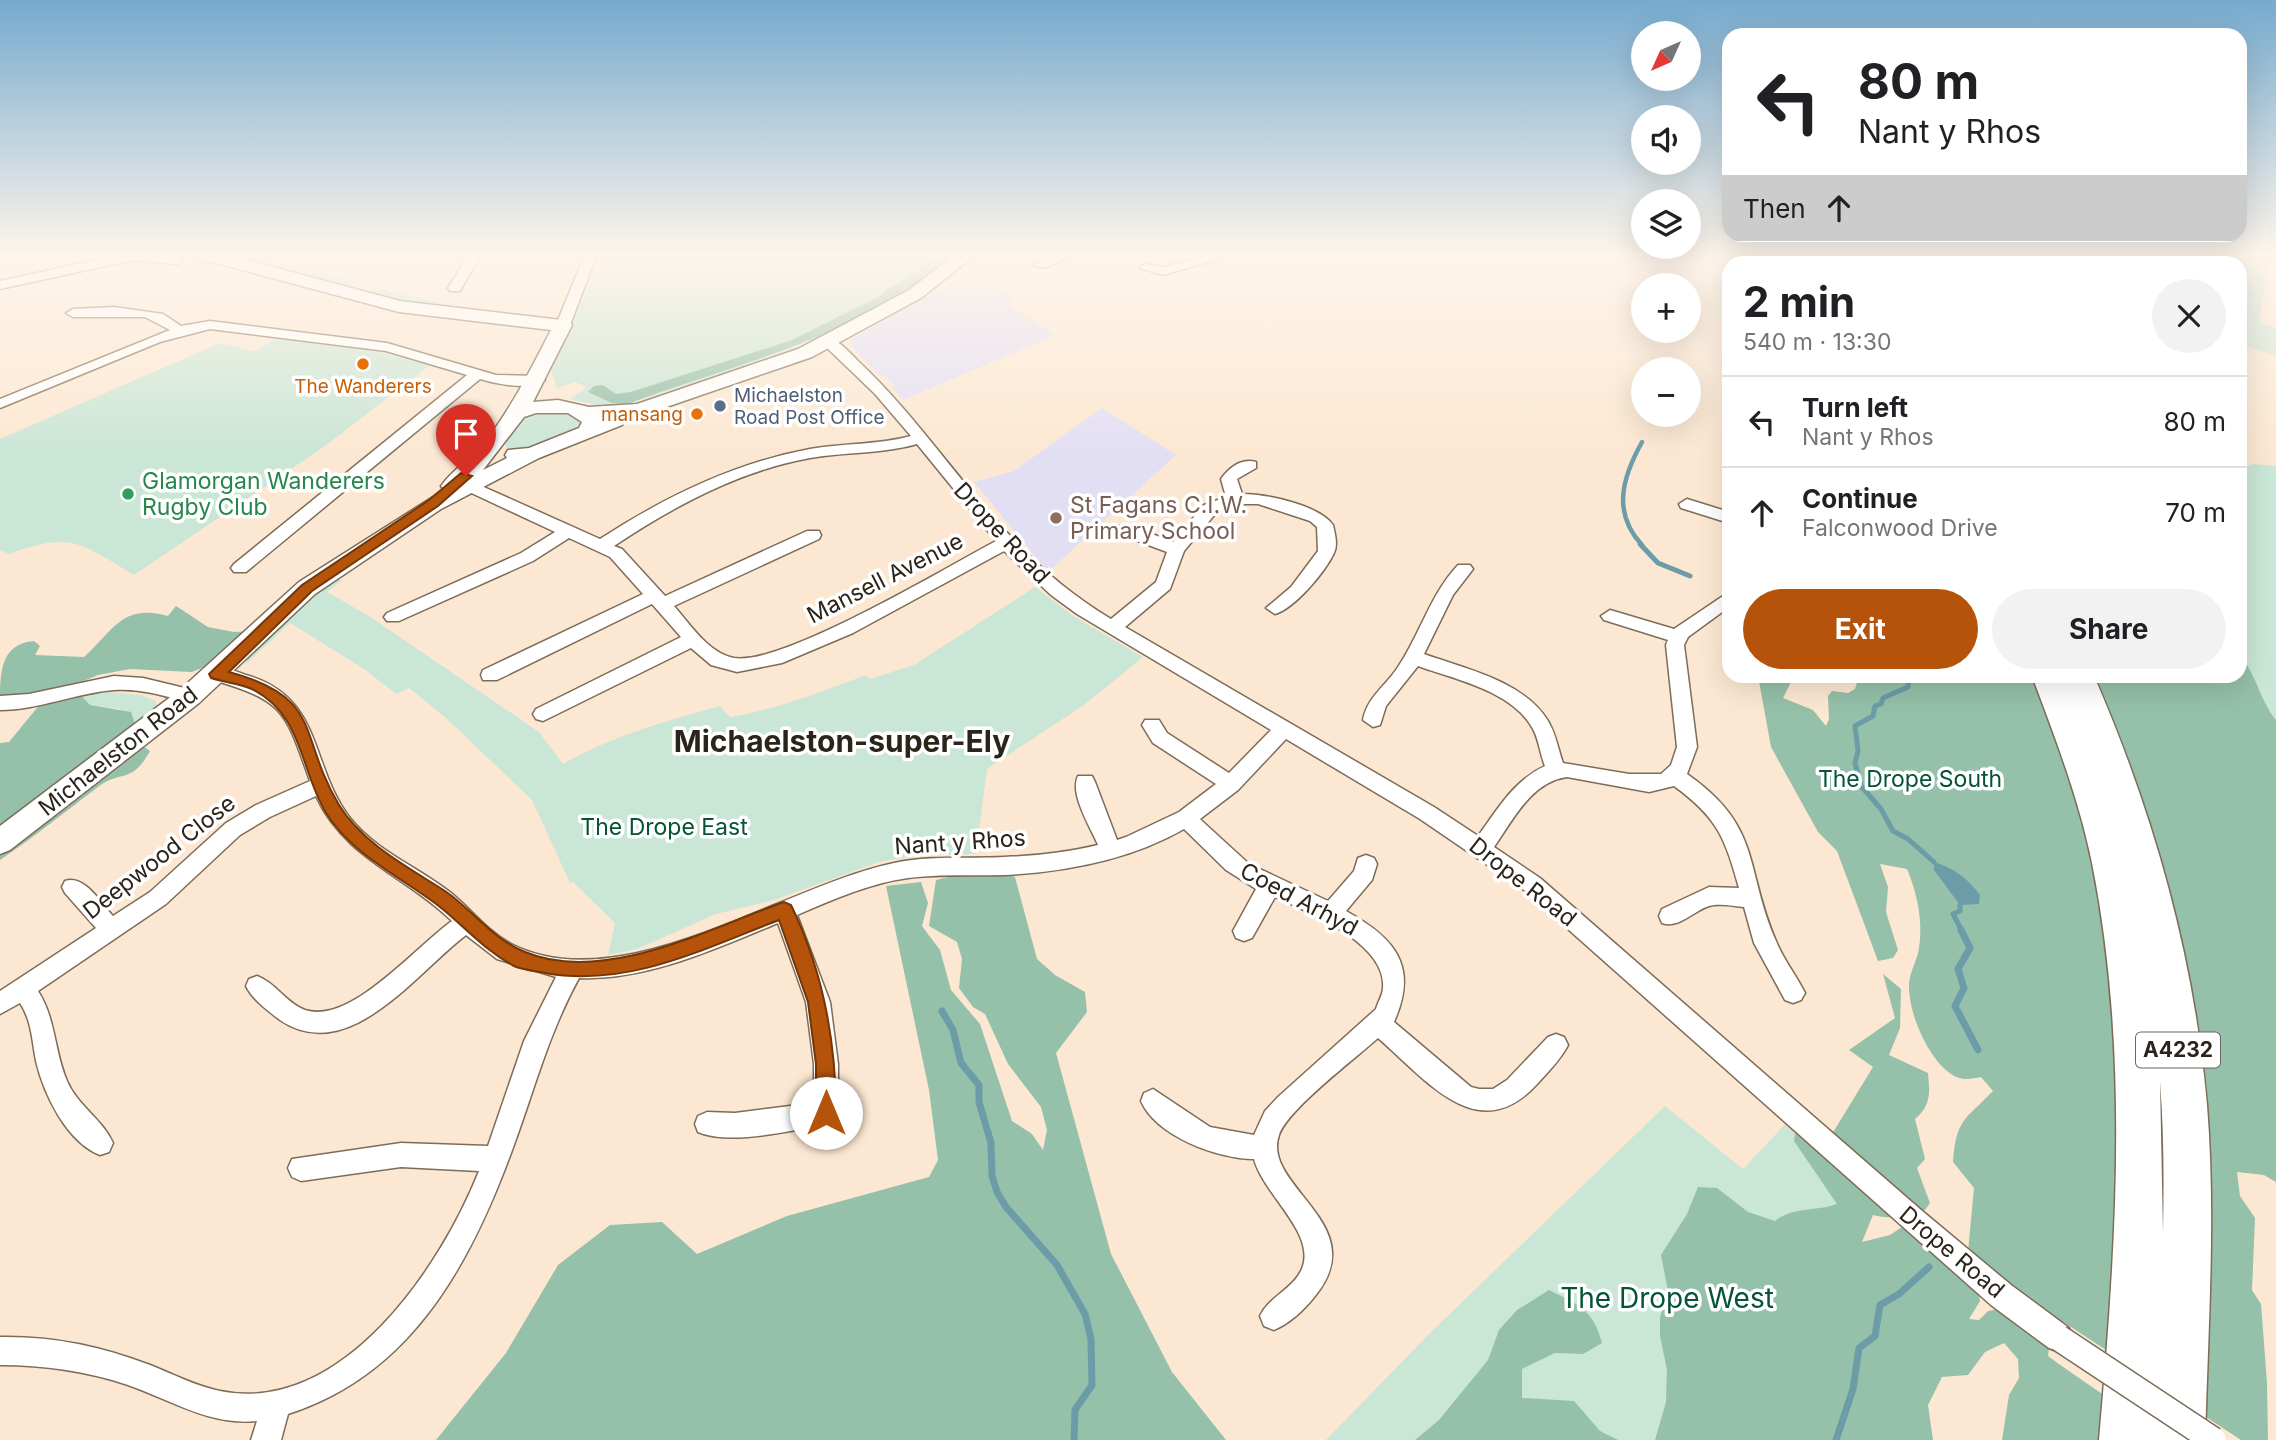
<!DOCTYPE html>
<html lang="en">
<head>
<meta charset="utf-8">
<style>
	:root { --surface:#fff; --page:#f2f2f2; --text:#202124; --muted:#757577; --line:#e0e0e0; --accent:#b45309 }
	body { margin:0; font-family:Inter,sans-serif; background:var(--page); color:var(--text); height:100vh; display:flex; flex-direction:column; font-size:26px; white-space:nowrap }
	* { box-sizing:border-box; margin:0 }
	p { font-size:23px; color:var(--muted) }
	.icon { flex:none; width:38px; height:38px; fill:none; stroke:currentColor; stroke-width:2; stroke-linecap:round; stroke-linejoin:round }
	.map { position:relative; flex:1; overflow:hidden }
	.details { position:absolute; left:1722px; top:256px; width:525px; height:427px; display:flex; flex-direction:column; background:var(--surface); border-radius:21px; box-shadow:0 7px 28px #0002 }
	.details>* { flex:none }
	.hud { position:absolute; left:1722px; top:28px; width:525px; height:214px; border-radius:21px; box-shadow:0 7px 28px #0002; background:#fff; color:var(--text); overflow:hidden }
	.needle { width:46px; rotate:225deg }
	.tools { position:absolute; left:1631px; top:21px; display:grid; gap:14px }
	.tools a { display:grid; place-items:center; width:70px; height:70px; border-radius:50%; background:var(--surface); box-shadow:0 7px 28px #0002; font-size:35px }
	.pin { position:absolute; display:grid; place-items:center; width:60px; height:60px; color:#fff; margin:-72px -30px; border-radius:50% 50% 50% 0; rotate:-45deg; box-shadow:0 0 7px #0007 }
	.pin .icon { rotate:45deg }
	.me { position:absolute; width:77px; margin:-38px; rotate:0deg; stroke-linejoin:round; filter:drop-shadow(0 0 5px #0008) }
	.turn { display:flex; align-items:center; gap:24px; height:147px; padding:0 21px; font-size:32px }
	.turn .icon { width:91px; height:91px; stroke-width:2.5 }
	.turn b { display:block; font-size:49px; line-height:60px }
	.then { display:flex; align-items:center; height:66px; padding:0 21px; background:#0003; gap:14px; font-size:26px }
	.round { display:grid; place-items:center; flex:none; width:74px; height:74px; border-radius:37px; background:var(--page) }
	.overview { display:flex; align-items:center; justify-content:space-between; height:119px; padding:0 21px }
	h1 { font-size:42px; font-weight:700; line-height:52px }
	.button { display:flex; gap:14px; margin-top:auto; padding:14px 21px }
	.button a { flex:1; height:80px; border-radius:42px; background:var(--accent); color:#fff; font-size:28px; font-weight:700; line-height:80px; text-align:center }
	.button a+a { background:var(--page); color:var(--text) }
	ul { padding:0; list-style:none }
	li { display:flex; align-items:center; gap:21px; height:91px; padding:0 21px; border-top:2px solid var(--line) }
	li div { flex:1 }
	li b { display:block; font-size:26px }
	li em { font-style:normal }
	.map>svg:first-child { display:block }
	.education { fill:#e2dff5 }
	.green { fill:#cae6d6 }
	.forest { fill:#95c0a9 }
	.water { fill:#6b9ca8 }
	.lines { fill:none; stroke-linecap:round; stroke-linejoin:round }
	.stream-far2 { stroke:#6b9ca8; stroke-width:4.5 }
	.stream-far1 { stroke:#6b9ca8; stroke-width:5 }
	.stream { stroke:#6b9ca8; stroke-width:7 }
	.street-casing { stroke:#7d6c58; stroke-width:3 }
	.secondary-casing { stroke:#7d6c58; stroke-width:3 }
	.primary-casing { stroke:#7d6c58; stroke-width:2 }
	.highway-casing { stroke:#7d6c58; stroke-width:3 }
	.street { fill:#fff; fill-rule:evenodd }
	.secondary { fill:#fff; fill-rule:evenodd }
	.primary { fill:#fff; fill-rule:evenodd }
	.highway { fill:#fff; fill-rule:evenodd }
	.street-bridge-casing { stroke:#7d6c58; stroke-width:28; stroke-linecap:butt }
	.street-bridge { stroke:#fff; stroke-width:25 }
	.route { fill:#b45309; stroke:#753606; stroke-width:2 }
	.food-dot { fill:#e8710a; stroke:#fff; stroke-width:2.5 }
	.service-dot { fill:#5c6f8a; stroke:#fff; stroke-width:2.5 }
	.leisure-dot { fill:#2e9e5b; stroke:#fff; stroke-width:2.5 }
	.education-dot { fill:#8d6e63; stroke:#fff; stroke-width:2.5 }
	.labels { text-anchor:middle; stroke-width:7; stroke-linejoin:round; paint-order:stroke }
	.far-food-label { font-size:19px; fill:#c56008; stroke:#fff }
	.far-service-label { font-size:19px; fill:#4e5e75; stroke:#fff; text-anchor:start }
	.shield { fill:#fff; stroke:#6b665f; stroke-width:2 }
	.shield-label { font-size:21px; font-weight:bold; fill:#2b241b }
	.leisure-label { font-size:23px; fill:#27864d; stroke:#fff; text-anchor:start }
	.education-label { font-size:23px; fill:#785e54; stroke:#fff; text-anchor:start }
	.street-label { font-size:23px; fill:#2b241b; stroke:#fff }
	.park-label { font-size:23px; fill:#055437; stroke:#fff }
	.near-park-label { font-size:28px; fill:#055437; stroke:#fff }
	.district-label { font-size:30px; font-weight:bold; fill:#2b241b; stroke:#fff }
</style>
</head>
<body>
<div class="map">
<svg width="2276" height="1440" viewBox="0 0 2276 1440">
	<rect width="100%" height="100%" fill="#fce8d2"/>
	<g class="education">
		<polygon points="996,287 1012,298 1011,307 1055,335 903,400 892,387 894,385 884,375 879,375 851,346 850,340 930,294 944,289"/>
		<polygon points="1102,408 1176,455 1048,572 974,482 1014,471"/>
	</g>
	<g class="green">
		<polygon points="239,252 359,282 352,289 227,259"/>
		<path d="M604,252H955C868,334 742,365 632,403L599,406L570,399L587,387L575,382L557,388L551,371Z"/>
		<polygon points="1888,252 2045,252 2050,262 1886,262 1890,254"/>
		<polygon points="2249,252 2270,252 2259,321 2276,329 2276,356 2240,344 2240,276 2247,268"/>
		<polygon points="381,289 442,303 448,306 408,304 368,293"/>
		<path d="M277,338L388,354L429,366L325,446L134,575C80,543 72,531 9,554L0,550V439L220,343L255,352Z"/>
		<path d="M552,408L578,415L585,423C569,436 526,459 506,447L505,439L524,414Z"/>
		<path d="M2254,464L2276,466V720C2260,700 2256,674 2240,655V469Z"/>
		<path d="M334,580H342L327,592L369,616L539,732L563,764C612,736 666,721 720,706L730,717C778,709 821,692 866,675L870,679L914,665L1035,587L1073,616L1143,657L1084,705L987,769L976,854L920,855L879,862L774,900L716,914L637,949L608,955L615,923L573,882L570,883L532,800L446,718L409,688L396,694L364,669L290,623L245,665L249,655L292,612H301L295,609Z"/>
		<polygon points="107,692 142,695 155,701 157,706 133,734 120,709 90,705 81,696"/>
		<polygon points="1665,1106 1743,1169 1790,1119 1891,1209 1843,1221 1765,1440 1326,1440 1429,1334"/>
	</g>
	<g class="forest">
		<path d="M941,252H955C866,335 738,363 627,404L612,403L588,392L594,386L603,385L616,394L631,392L792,340L882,295L884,291L913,275Z"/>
		<path d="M176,606L208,627L234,632L250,631L207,666L192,672L130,669L98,675L72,686L90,705L131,712L142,745L150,751C131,785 122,769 98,787C65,812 34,837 0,860V743L9,742L41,703L0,704C0,673 0,644 34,641L40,646L35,655L84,657C114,630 122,603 168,616Z"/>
		<path d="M2240,655C2256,674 2260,700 2276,720V1182L2264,1175L2237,1172L2240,1196L2255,1218L2252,1290L2261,1304L2267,1383L2268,1440H2241L2203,1415L2162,871L2146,812L2091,676H2240Z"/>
		<path d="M1758,676H1794L1783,698L1813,710L1826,726L1829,719L1828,696L1832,691L1848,693L1855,689L1859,676H2036L2049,706L2105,903L2122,1102L2112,1354L2062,1321L2052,1319L1968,1252L1974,1188L1953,1162C1956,1119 1965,1120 1993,1091L1981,1077C1971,1079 1960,1081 1951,1074C1928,1058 1910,1016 1909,989C1908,976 1915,965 1918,953C1924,926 1918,895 1907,869L1880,864L1888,887L1886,912L1898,950L1893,958L1878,961L1837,851L1818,832L1771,747Z"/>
		<polygon points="1003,873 1015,877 1037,959 1055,975 1085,992 1087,1012 1056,1053 1111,1254 1172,1372 1226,1440 436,1440 506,1353 558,1265 610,1225 662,1222 697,1254 787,1216 929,1177 938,1160 929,1090 886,886 921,882 928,903 922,926 940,950 951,990 980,1024 1012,1121 1032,1134 1043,1150 1047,1130 1041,1107 1008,1064 985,1014 973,1007 959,988 962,959 957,942 929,926 936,880 962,874"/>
		<path d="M1883,974L1901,989L1900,1028L1889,1055L1928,1073C1930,1094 1931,1105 1915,1119L1925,1159L1917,1168L1930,1203L1925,1210C1908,1216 1892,1220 1873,1215L1862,1242L1890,1235L1905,1225L1977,1287L1980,1301L1969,1319L1979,1320L1988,1311L1999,1309L2043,1342L2049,1348L2048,1356L2056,1362L2105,1396L2101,1440H2002L2009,1395L2019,1378L2018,1359L2004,1343L1985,1352L1968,1375L1942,1377L1928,1405L1933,1440H1655L1666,1402L1667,1370L1660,1336V1317L1668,1291L1661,1255L1687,1214L1698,1187L1717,1188L1748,1212L1775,1221C1794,1206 1815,1212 1837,1204L1794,1141L1797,1120L1832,1134L1873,1067L1849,1050L1895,1018Z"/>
		<path d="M1549,1290C1579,1305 1593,1309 1602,1343L1583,1354L1555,1353L1522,1369V1398L1574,1401L1600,1431L1618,1440H1415L1439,1420L1488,1360L1499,1330L1517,1310Z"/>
	</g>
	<path class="water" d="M1934,862C1954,868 1968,879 1980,895L1979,904L1960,905L1934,870Z"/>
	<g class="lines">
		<path class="stream-far2" d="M1642,442C1622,478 1612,513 1642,545"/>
		<g class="stream-far1">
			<polyline points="1640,544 1658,563 1690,576"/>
			<polyline points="1904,676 1909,680 1908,687 1883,698 1881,704 1875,706 1873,716 1855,726 1858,751 1855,763 1861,786 1881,809 1893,831 1908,839 1934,862"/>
			<polyline points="1960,905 1960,911 1953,914 1962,931"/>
		</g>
		<g class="stream">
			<polyline points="1961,930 1970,948 1958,969 1964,988 1955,1006 1978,1050"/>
			<polyline points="942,1011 953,1030 961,1063 979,1085 979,1102 991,1143 992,1176 997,1192 1006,1207 1057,1265 1085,1314 1091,1339 1092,1385 1075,1410 1074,1440"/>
			<polyline points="1836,1440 1853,1389 1859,1348 1875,1336 1880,1305 1899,1294 1929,1267"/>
		</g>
		<g class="street-casing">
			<g id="street">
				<polygon points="133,252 156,252 154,255 178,256 184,260 178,264 133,260 0,289 0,281"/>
				<polygon points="470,252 482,252 460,291 450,291 448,288"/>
				<polygon points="586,252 598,252 570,325 558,328 556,325"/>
				<polygon points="1063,252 1081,252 1044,268 1033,265"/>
				<polygon points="1220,252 1241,252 1164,275 1139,268 1145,264 1164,267"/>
				<path d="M114,307L163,314L181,326L210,321L387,343L496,375L538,376L545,380C532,391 496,384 480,379L246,572H234L231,568L234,564L467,375L386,351L210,329L160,342L0,408V399L170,330L145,317H73L66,313L73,309Z"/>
				<path d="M829,338C840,341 850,353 858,361C917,416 960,484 1016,542C1044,572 1076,598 1111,619L1156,582L1167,552L1119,534L1117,530L1119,526H1131L1173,542L1204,505L1226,497L1221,479C1229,468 1241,458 1256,462V468L1237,479L1242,494C1266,494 1319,505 1333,525C1335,535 1338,544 1334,553C1325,572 1295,608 1275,614L1266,608L1291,587L1318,551L1317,527L1310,521L1258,504H1237L1216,513L1184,551L1170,589L1125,627L1434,807L1478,836C1497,810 1514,780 1545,766C1540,754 1539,740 1533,729C1513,691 1454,679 1418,666L1386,706L1380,725L1373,727L1363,720C1367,698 1384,687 1396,670C1420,636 1429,596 1458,565H1470L1473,569L1453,595L1424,654C1466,669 1524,681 1548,721C1556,734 1558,749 1563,763L1629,774H1661L1671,765L1677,747L1666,645L1668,640L1604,620L1601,616L1610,610L1674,629L1729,592V607L1688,637L1684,645L1697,747L1687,774C1763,827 1744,868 1776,941C1783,959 1796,975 1805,993L1801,1000L1793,1003L1785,1000L1754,943L1744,907C1734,906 1719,903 1709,906C1693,911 1679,929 1662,923L1659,916L1662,909L1709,887L1739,888C1725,838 1718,818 1674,786L1649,792L1567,777C1531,782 1513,820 1494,847L1540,878L1921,1210L2011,1285L2069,1328L2073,1338L2069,1348L2059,1352L2049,1348L1991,1305L1524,890L1420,819L1286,739L1238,790L1200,819L1202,821L1249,864L1328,901L1354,871L1358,858L1366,855L1374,858L1377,864L1372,880L1346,911C1395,938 1419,966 1394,1022L1471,1087L1479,1089H1493L1507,1080L1548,1037L1556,1034L1564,1037L1568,1045C1561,1059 1548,1072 1538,1083C1478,1150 1426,1079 1378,1038C1356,1058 1288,1109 1279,1135C1261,1187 1374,1224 1315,1296C1304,1310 1290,1323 1274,1330L1264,1326L1260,1316C1269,1296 1296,1288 1303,1266C1314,1231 1263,1194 1254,1159C1218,1159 1156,1136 1141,1101L1144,1093L1153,1089L1210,1127L1254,1135L1265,1111L1278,1097L1376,1009C1378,1002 1383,994 1383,988C1387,943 1308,912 1275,897L1252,938L1244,941L1236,938L1233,931L1256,889L1226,870L1184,829C1130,860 1065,872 1004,875C972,876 940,874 908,878C870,883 832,900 797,915L830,1002L838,1064V1113L835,1121L826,1125C791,1130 731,1146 698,1132L695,1124L698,1116L707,1112L735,1113L814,1103V1064L806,1002L778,923C717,948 647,981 579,978C549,1033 536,1084 515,1142C473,1259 414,1374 288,1414L281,1440H251L257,1421C210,1426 171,1400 128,1385C86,1371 44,1365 0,1365V1337C52,1336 101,1346 150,1365C173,1374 195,1386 220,1391C342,1416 441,1267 479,1171L401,1167L301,1181L292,1177L288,1168L292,1159L401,1143L488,1146L524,1041L556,977L497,959L466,935C417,972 349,1067 280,1020C268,1011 252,999 246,986L249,979L257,976C276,983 286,1003 305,1010C351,1025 415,947 452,921C406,876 344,858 316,796L270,817L240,835L166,904L38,991C56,1019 54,1051 67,1081C77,1105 103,1120 113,1143L109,1152L100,1155C67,1142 44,1095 36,1061C32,1041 32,1021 20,1003L0,1014V991L96,928L65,893L62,887L65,881C84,874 101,903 113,916L150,892L226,823L256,805L310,781C285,710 285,701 210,679L208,674L210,669C222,666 235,671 246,675C324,697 309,765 350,818C376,851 418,867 451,893C471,909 488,932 511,944C622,1001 783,886 894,863C930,855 967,859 1004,857C1036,856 1068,852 1098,845C1091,828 1069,794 1078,776H1092L1095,782L1117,840L1126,837L1179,812L1216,784L1153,743L1142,725L1145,720H1159L1167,733L1229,773L1271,730L1077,614L1051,595L1004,551L853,633L782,663L737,672L711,665L691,648L543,721L536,719L533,714L536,709L681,637L652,604L497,680H483L481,675L483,670L643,594L610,557L569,538L533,561L399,621H387L384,617L387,613L521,553L555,532L465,490V484H477L600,539C665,497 734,463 810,449C844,443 878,445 911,436L875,394L824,345V339ZM917,444L996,541C947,567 782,666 734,658C708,653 690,624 674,606L819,539L821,535L819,531H807L665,596L622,549L614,546C674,506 739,471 810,458C846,452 882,454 917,444Z"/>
				<polygon points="1687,499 1729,512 1729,523 1681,508 1679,504"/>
				<path d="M114,676L143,678L197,691L199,696L190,703C165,696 140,688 114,690C75,693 39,710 0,710V696L29,694Z"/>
			</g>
		</g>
		<g class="secondary-casing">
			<path id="secondary" d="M187,252H216L400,301L570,321L572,325L533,402L558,400L589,407L637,404L798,349L909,290L959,252H979L921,298L812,357L646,414L623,417L625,421L622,425L539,458L441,509L315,594L199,703L10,850L0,854V826L181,689L299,582L444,490L441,486C452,470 471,459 484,443C511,409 531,369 551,330L399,312L190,256ZM536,413H568L582,422L579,428L529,448L508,450L505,455L507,458L483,470L524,417Z"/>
		</g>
		<g class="primary-casing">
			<polygon id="primary" points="1826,252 1846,252 1852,262 1832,262"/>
		</g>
		<g class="highway-casing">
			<g id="highway">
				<polygon points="1795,252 1819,252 1826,262 1803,262"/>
				<polygon points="1837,252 1861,252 1866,262 1843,262"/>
				<path d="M2032,676H2094C2153,812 2194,956 2207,1105C2216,1216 2208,1329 2205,1440H2099C2116,1248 2130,1054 2092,863C2079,799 2055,737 2032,676ZM2160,1081C2164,1132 2164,1183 2163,1234Z"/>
			</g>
		</g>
		<use href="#street" class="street"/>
		<use href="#secondary" class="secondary"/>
		<use href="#primary" class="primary"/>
		<use href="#highway" class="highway"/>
		<g class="street-bridge-casing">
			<polyline id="street-bridge" points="2059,1338 2213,1440"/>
		</g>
		<use href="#street-bridge" class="street-bridge"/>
	</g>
	<linearGradient id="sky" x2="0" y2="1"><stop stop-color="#76aace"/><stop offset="0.56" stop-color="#fef5eb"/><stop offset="1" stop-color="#fef5eb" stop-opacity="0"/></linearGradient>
	<rect width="2276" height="454" fill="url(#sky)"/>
	<path class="route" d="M461,473L472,476L438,506L312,591L229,672C325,698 297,735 339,805C363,844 408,867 445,891C473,910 492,939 525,952C604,985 710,928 784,902L791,905C823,971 836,1040 836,1113L833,1120L826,1123L819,1120L816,1113V1064L808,1002L779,920C703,949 628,988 545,973C535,971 523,970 514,966C484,950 465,927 440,907C400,876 353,856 326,813C300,770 303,714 252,689C240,684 224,682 211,678L209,674L302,585L429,500Z"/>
	<g class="food-dot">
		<circle cx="363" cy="364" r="7"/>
		<circle cx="697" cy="414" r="7"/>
	</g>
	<circle class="service-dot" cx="720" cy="406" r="7"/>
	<circle class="leisure-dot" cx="128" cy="494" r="7"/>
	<circle class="education-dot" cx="1056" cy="518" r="7"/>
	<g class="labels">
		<g class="far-food-label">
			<text x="363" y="393">The Wanderers</text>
			<text x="683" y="421" text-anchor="end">mansang</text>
		</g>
		<g class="far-service-label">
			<text x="734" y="402">Michaelston<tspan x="734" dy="22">Road Post Office</tspan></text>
		</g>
		<rect class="shield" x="2136" y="1032.5" width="84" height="35" rx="5"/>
		<g class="shield-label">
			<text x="2178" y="1057">A4232</text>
		</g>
		<g class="leisure-label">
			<text x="142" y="489">Glamorgan Wanderers<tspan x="142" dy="26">Rugby Club</tspan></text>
		</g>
		<g class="education-label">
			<text x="1070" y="513">St Fagans C.I.W.<tspan x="1070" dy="26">Primary School</tspan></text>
		</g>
		<g class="street-label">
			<text transform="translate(1002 533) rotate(47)" y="8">Drope Road</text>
			<text transform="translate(885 578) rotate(-27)" y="8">Mansell Avenue</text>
			<text transform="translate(118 751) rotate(-38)" y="8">Michaelston Road</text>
			<text transform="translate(960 842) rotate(-4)" y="8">Nant y Rhos</text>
			<text transform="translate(159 857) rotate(-38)" y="8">Deepwood Close</text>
			<text transform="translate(1523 882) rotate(38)" y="8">Drope Road</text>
			<text transform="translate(1299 899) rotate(28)" y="8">Coed Arhyd</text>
			<text transform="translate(1952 1252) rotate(40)" y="8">Drope Road</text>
		</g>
		<g class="park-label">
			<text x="1910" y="787">The Drope South</text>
			<text x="664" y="835">The Drope East</text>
		</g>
		<g class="near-park-label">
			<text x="1667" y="1308">The Drope West</text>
		</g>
		<g class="district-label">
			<text x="842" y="752">Michaelston-super-Ely</text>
		</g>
	</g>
</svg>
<div class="tools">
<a><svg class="needle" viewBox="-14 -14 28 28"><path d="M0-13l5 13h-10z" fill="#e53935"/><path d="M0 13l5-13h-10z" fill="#757577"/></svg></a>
<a><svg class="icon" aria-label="sound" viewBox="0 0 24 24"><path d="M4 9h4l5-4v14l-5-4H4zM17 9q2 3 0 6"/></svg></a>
<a><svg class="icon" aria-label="layers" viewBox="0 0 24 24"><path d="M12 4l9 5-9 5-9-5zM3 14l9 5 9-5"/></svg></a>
<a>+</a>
<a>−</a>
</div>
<div class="pin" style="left:466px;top:476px;background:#d93025"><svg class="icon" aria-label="arrive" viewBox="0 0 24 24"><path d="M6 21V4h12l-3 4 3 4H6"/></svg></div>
<svg class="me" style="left:826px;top:1113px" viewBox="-20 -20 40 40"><circle r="19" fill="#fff"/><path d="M0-13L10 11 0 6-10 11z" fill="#b45309"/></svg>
<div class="hud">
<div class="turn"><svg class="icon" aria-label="left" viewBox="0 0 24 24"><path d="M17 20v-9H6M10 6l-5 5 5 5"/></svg><div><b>80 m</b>Nant y Rhos</div></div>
<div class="then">Then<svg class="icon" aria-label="ahead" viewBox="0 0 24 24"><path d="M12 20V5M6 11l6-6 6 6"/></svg></div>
</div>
<section class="details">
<div class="overview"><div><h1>2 min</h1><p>540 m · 13:30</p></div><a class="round"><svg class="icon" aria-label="close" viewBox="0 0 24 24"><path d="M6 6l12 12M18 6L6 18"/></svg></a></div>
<ul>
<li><svg class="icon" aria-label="left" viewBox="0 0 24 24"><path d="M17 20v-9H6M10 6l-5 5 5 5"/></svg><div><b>Turn left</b><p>Nant y Rhos</p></div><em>80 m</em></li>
<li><svg class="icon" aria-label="ahead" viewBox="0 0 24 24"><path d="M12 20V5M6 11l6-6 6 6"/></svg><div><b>Continue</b><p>Falconwood Drive</p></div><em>70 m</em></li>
</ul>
<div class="button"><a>Exit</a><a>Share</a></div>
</section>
</div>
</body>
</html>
